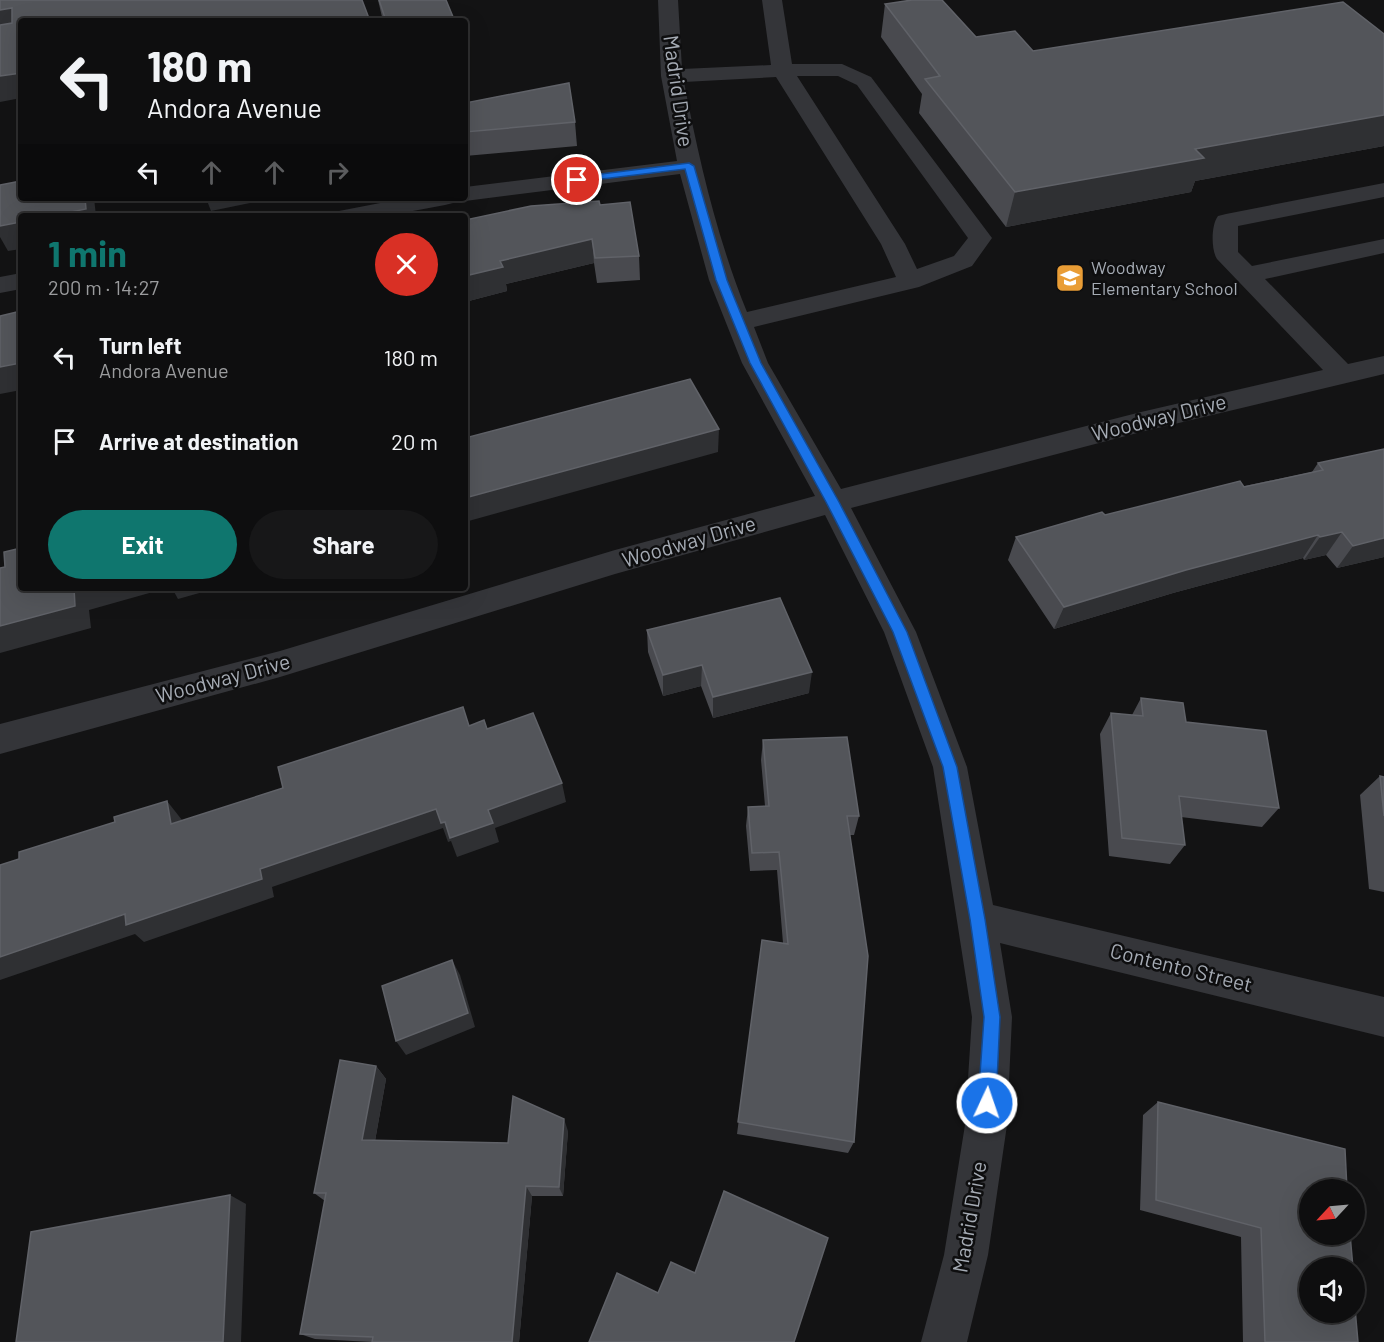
<!DOCTYPE html>
<html lang="en">
<head>
<meta charset="utf-8">
<style>
	:root { --surface:#0e0e0f; --page:#171718; --text:#f1f3f6; --muted:#9b9c9e; --line:#2e2e2f; --accent:#0f766e }
	body { margin:0; font-family:Barlow,sans-serif; background:var(--page); color:var(--text); height:100vh; display:flex; flex-direction:column; font-size:22px; white-space:nowrap }
	* { box-sizing:border-box; margin:0 }
	p { font-size:20px; color:var(--muted) }
	.icon { flex:none; width:33px; height:33px; fill:none; stroke:currentColor; stroke-width:2; stroke-linecap:round; stroke-linejoin:round }
	.map { position:relative; flex:1; overflow:hidden }
	.drawer { position:absolute; left:18px; top:213px; width:450px; height:378px; display:flex; flex-direction:column; background:var(--surface); border-radius:6px; box-shadow:0 6px 24px #0002,0 0 0 2px var(--line) }
	.drawer>* { flex:none }
	.banner { position:absolute; left:18px; top:18px; width:450px; height:183px; border-radius:6px; box-shadow:0 6px 24px #0002,0 0 0 2px var(--line); background:#0e0e0f; color:var(--text); overflow:hidden }
	.needle { width:39px; rotate:244deg }
	.controls { position:absolute; left:1299px; top:1179px; display:grid; gap:12px }
	.controls a { display:grid; place-items:center; width:66px; height:66px; border-radius:50%; background:var(--surface); box-shadow:0 6px 24px #0002,0 0 0 2px var(--line); font-size:30px }
	.pin { position:absolute; display:grid; place-items:center; width:51px; height:51px; color:#fff; margin:-26px; border:3px solid #fff; border-radius:50%; box-shadow:0 2px 6px #0007 }
	.me { position:absolute; width:66px; margin:-33px; rotate:3deg; stroke-linejoin:round; filter:drop-shadow(0 0 4px #0008) }
	.turn { display:flex; align-items:center; gap:21px; height:126px; padding:0 30px; font-size:27px }
	.turn .icon { width:78px; height:78px; stroke-width:2.5 }
	.turn b { display:block; font-size:42px; line-height:51px }
	.lanes { display:flex; align-items:center; height:57px; padding:0 30px; background:#0003; justify-content:center; gap:30px; direction:ltr }
	.lanes .off { opacity:.35 }
	.round { display:grid; place-items:center; flex:none; width:63px; height:63px; border-radius:32px; background:var(--page) }
	.head { display:flex; align-items:center; justify-content:space-between; height:102px; padding:0 30px }
	h1 { font-size:36px; font-weight:700; line-height:45px; color:var(--accent) }
	.action { display:flex; gap:12px; margin-top:auto; padding:12px 30px }
	.action a { flex:1; height:69px; border-radius:36px; background:var(--accent); color:#fff; font-size:24px; font-weight:700; line-height:69px; text-align:center }
	.action a+a { background:var(--page); color:var(--text) }
	ul { padding:0; list-style:none }
	li { display:flex; align-items:center; gap:18px; height:84px; padding:0 30px }
	li div { flex:1 }
	li b { display:block; font-size:22px }
	li em { font-style:normal }
	.map>svg:first-child { display:block }
	.lines { fill:none; stroke-linecap:round; stroke-linejoin:round }
	.minor { fill:#343539; fill-rule:evenodd }
	.wall { fill:#494a4f }
	.shaded-wall { fill:#2f3033 }
	.building { fill:#53555a; stroke:#606268; stroke-width:1.5 }
	.route { fill:#1a73e8; stroke:#114b97; stroke-width:1.5 }
	.labels { text-anchor:middle; stroke-width:5; stroke-linejoin:round; paint-order:stroke }
	.far-poi-label { font-size:18px; fill:#a5abb4; stroke:#0e0e0f; text-anchor:start }
	.street-label { font-size:21px; fill:#a5abb4; stroke:#0e0e0f }
</style>
</head>
<body>
<div class="map">
<svg width="1384" height="1342" viewBox="0 0 1384 1342">
	<rect width="100%" height="100%" fill="#131314"/>
	<g class="lines">
		<g class="minor">
			<path d="M658,0H678L682,69L771,65L762,0H782L792,64H842L871,77L992,238L972,266L919,287L754,327L768,363L841,489L1141,412L1323,370L1217,259C1211,250 1211,225 1218,216L1226,214L1384,183V197L1238,226V252L1252,266L1384,239V253L1265,279L1348,364L1384,356V374L1141,432L851,508L916,632L967,767L993,905L1384,997V1037L1000,943L1012,1017L1007,1125L988,1255L967,1342H921L944,1255L965,1125L972,1017L933,767L884,632L825,515L615,574L280,677L0,754V724L280,651L615,550L815,496L742,363L709,280L680,174L465,201L456,198L453,203L445,205L386,216H335L339,211L406,198H465V187L677,161L661,76ZM797,76H838L857,85L968,238L954,256L917,269L905,244ZM776,77L881,244L896,277L747,312C717,238 699,160 684,82Z"/>
			<polygon points="21,273 21,289 0,293 0,277"/>
		</g>
	</g>
	<g class="wall">
		<polygon points="378,0 446,0 454,21 383,21"/>
		<polygon points="885,4 976,37 1033,51 1384,34 1384,146 1195,181 1191,192 1006,227 919,113 922,94 881,37"/>
		<polygon points="465,103 575,122 577,146 465,156"/>
		<polygon points="600,205 639,256 640,280 597,283 594,263 506,284 507,291 465,302"/>
		<polygon points="1384,449 1384,557 1337,568 1326,555 1304,560 1303,558 1173,593 1054,629 1008,560 1016,537 1105,515 1312,472 1318,463"/>
		<polygon points="647,630 809,693 713,718 701,686 663,696 648,652"/>
		<polygon points="1141,698 1186,722 1279,808 1262,827 1181,817 1185,845 1170,864 1109,856 1100,734 1111,713 1132,715"/>
		<polygon points="763,740 859,816 854,835 850,835 854,1142 848,1153 737,1134 762,940 783,943 777,870 750,871 746,826 748,807 765,806 761,760"/>
		<polygon points="1380,776 1384,777 1384,892 1369,889 1360,795"/>
		<polygon points="376,1066 386,1079 375,1141 508,1143 568,1131 563,1196 532,1196 519,1342 372,1342 315,1339 300,1334 325,1201 314,1193"/>
		<polygon points="1158,1102 1358,1342 1243,1342 1241,1237 1140,1210 1143,1115"/>
	</g>
	<g class="shaded-wall">
		<polygon points="12,8 21,28 0,34 0,10"/>
		<polygon points="453,17 454,21 425,21"/>
		<polygon points="21,73 21,98 0,102 0,76"/>
		<polygon points="1384,115 1384,146 1195,181 1191,192 1006,227 1015,192 1195,149"/>
		<polygon points="85,198 94,198 96,216 51,216"/>
		<polygon points="206,198 274,198 211,211"/>
		<polygon points="21,222 21,249 8,251 0,237 0,226"/>
		<polygon points="592,239 594,263 506,284 507,291 465,302 465,276 500,261"/>
		<polygon points="21,363 21,390 0,394 0,367"/>
		<polygon points="719,429 718,452 465,522 465,498"/>
		<polygon points="1342,532 1326,555 1304,560 1320,537"/>
		<polygon points="1318,535 1303,558 1173,593 1054,629 1064,607 1186,570"/>
		<polygon points="1384,538 1384,557 1337,568 1353,546"/>
		<polygon points="74,588 167,588 89,610 91,628 0,653 0,626"/>
		<polygon points="172,588 217,588 178,599"/>
		<polygon points="702,665 701,686 663,696 663,675"/>
		<polygon points="812,672 809,693 713,718 713,697"/>
		<polygon points="562,783 566,802 495,828 499,842 457,857 451,841 448,842 443,828 272,887 274,897 144,942 135,934 0,980 0,957 436,809 488,810"/>
		<polygon points="167,801 182,820 171,824"/>
		<polygon points="452,960 460,975 475,1027 406,1055 396,1041"/>
		<polygon points="376,1066 386,1079 373,1152 362,1140"/>
		<polygon points="564,1119 568,1131 563,1196 559,1187"/>
		<polygon points="526,1186 532,1196 519,1342 512,1342"/>
		<polygon points="230,1195 246,1204 241,1342 223,1342"/>
	</g>
	<g class="building">
		<polygon points="0,0 362,0 370,21 21,21 21,73 0,76 0,25 12,23 12,8 0,10"/>
		<polygon points="379,0 446,0 453,17 425,21 386,21"/>
		<polygon points="912,0 942,0 976,37 1015,31 1033,51 1343,2 1384,34 1384,115 1195,149 1204,158 1015,192 925,79 940,76 885,4"/>
		<polygon points="569,83 575,122 465,132 465,103"/>
		<polygon points="21,181 21,198 85,198 86,209 51,216 21,216 21,222 0,226 0,185"/>
		<polygon points="599,201 600,205 630,202 639,256 595,258 592,239 500,261 503,267 465,276 465,220 531,206"/>
		<polygon points="21,311 21,363 0,367 0,316"/>
		<polygon points="690,379 719,429 465,498 465,438"/>
		<polygon points="1384,449 1384,538 1353,546 1342,532 1320,537 1318,535 1186,570 1064,607 1016,537 1102,512 1105,515 1240,481 1244,487 1323,470 1318,463"/>
		<polygon points="21,548 21,588 74,588 75,606 0,626 0,568 5,567 4,552"/>
		<polygon points="780,598 812,672 713,697 702,665 663,675 647,630"/>
		<polygon points="1141,698 1183,703 1186,722 1266,731 1279,808 1179,796 1185,845 1122,838 1111,713 1143,716"/>
		<polygon points="463,707 469,726 484,720 487,729 533,713 562,783 488,810 493,823 450,838 445,822 441,823 436,809 260,869 262,879 126,925 125,914 0,957 0,865 19,859 19,852 115,822 114,817 167,801 171,824 283,788 278,767"/>
		<polygon points="847,737 859,816 847,816 868,956 854,1142 738,1122 762,940 788,944 779,852 752,853 748,807 769,806 763,740"/>
		<polygon points="1380,776 1384,777 1384,816"/>
		<polygon points="452,960 468,1013 396,1041 382,986"/>
		<polygon points="340,1060 376,1066 362,1140 508,1143 513,1096 564,1119 559,1187 526,1186 512,1342 372,1342 373,1337 300,1334 326,1193 314,1193"/>
		<polygon points="1158,1102 1345,1149 1347,1190 1310,1190 1310,1234 1350,1234 1353,1268 1310,1268 1310,1312 1354,1312 1354,1297 1358,1342 1265,1342 1261,1228 1156,1200"/>
		<polygon points="724,1191 828,1238 794,1342 589,1342 617,1273 658,1293 671,1262 695,1273"/>
		<polygon points="230,1195 223,1342 16,1342 31,1232"/>
	</g>
	<polygon class="route" points="689,163 694,166 727,280 761,363 839,502 907,632 957,767 985,919 1000,1017 996,1103 993,1109 987,1112 981,1109 978,1103 984,1017 970,919 943,767 893,632 826,502 750,363 716,280 685,169 577,182 572,180 577,177"/>
	<defs>
		<g id="school-square" transform="scale(1.5)"><rect x="-9" y="-9" width="18" height="18" rx="4" fill="#e99d36" stroke="#0e0e0f"/><path d="M0-5L7-2L0 1L-7-2ZM-4 1L0 2.5L4 1V4Q0 6-4 4Z" fill="#fff"/></g>
	</defs>
	<g fill-rule="evenodd">
		<use href="#school-square" x="1070" y="278"/>
	</g>
	<g class="labels">
		<g class="far-poi-label">
			<text x="1091" y="274">Woodway<tspan x="1091" dy="21">Elementary School</tspan></text>
		</g>
		<g class="street-label">
			<text transform="translate(678 91) rotate(82)" y="7">Madrid Drive</text>
			<text transform="translate(1159 418) rotate(-14)" y="7">Woodway Drive</text>
			<text transform="translate(689 542) rotate(-16)" y="7">Woodway Drive</text>
			<text transform="translate(223 679) rotate(-15)" y="7">Woodway Drive</text>
			<text transform="translate(1181 968) rotate(14)" y="7">Contento Street</text>
			<text transform="translate(970 1217) rotate(-80)" y="7">Madrid Drive</text>
		</g>
	</g>
</svg>
<div class="controls">
<a><svg class="needle" viewBox="-14 -14 28 28"><path d="M0-13l5 13h-10z" fill="#e53935"/><path d="M0 13l5-13h-10z" fill="#9b9c9e"/></svg></a>
<a><svg class="icon" aria-label="sound" viewBox="0 0 24 24"><path d="M4 9h4l5-4v14l-5-4H4zM17 9q2 3 0 6"/></svg></a>
</div>
<div class="pin" style="left:577px;top:180px;background:#d93025"><svg class="icon" aria-label="arrive" viewBox="0 0 24 24"><path d="M6 21V4h12l-3 4 3 4H6"/></svg></div>
<svg class="me" style="left:987px;top:1103px" viewBox="-20 -20 40 40"><circle r="17" fill="#1a73e8" stroke="#fff" stroke-width="3"/><path d="M0-11L8 9 0 5-8 9z" fill="#fff"/></svg>
<div class="banner">
<div class="turn"><svg class="icon" aria-label="left" viewBox="0 0 24 24"><path d="M17 20v-9H6M10 6l-5 5 5 5"/></svg><div><b>180 m</b>Andora Avenue</div></div>
<div class="lanes"><svg class="icon" aria-label="left" viewBox="0 0 24 24"><path d="M17 20v-9H6M10 6l-5 5 5 5"/></svg><svg class="icon off" aria-label="ahead" viewBox="0 0 24 24"><path d="M12 20V5M6 11l6-6 6 6"/></svg><svg class="icon off" aria-label="ahead" viewBox="0 0 24 24"><path d="M12 20V5M6 11l6-6 6 6"/></svg><svg class="icon off" aria-label="right" viewBox="0 0 24 24"><path d="M7 20v-9h11M14 6l5 5-5 5"/></svg></div>
</div>
<section class="drawer">
<div class="head"><div><h1>1 min</h1><p>200 m · 14:27</p></div><a class="round" style="background:#d93025;color:#fff"><svg class="icon" aria-label="close" viewBox="0 0 24 24"><path d="M6 6l12 12M18 6L6 18"/></svg></a></div>
<ul>
<li><svg class="icon" aria-label="left" viewBox="0 0 24 24"><path d="M17 20v-9H6M10 6l-5 5 5 5"/></svg><div><b>Turn left</b><p>Andora Avenue</p></div><em>180 m</em></li>
<li><svg class="icon" aria-label="arrive" viewBox="0 0 24 24"><path d="M6 21V4h12l-3 4 3 4H6"/></svg><div><b>Arrive at destination</b></div><em>20 m</em></li>
</ul>
<div class="action"><a>Exit</a><a>Share</a></div>
</section>
</div>
</body>
</html>
